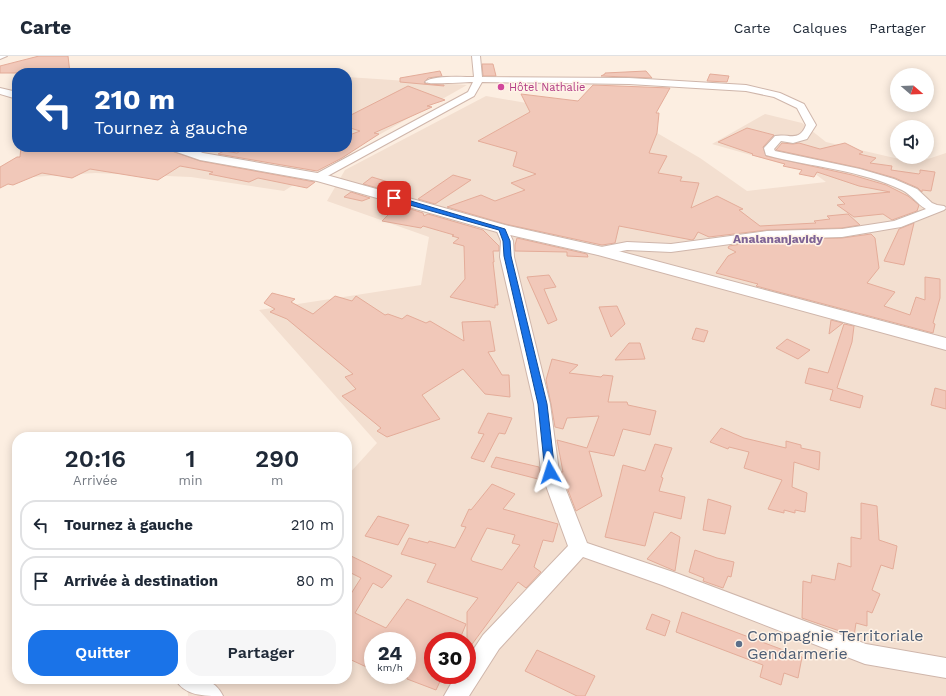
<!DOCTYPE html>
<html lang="fr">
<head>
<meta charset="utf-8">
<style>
	:root { --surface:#fff; --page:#f6f6f7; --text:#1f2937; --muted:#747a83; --line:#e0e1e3; --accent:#1a73e8 }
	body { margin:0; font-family:"Work Sans",sans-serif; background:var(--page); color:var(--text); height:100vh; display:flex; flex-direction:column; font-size:15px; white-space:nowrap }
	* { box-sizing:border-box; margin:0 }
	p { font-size:13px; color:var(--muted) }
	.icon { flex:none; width:22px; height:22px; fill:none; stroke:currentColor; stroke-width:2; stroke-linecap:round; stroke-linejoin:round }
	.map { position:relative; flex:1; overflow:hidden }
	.panel { position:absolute; left:12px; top:376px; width:340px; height:252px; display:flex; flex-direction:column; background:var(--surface); border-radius:16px; box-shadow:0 2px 10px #0003 }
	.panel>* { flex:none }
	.guide { position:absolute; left:12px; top:12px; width:340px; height:84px; border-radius:16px; box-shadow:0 2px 10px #0003; background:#1a4fa0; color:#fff; overflow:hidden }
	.needle { width:26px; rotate:109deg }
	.tools { position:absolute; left:890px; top:12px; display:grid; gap:8px }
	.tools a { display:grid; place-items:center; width:44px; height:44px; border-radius:50%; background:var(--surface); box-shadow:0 2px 10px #0003; font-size:20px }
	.speed { position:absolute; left:364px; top:576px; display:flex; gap:8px; font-size:20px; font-weight:700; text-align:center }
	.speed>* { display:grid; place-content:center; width:52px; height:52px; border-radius:50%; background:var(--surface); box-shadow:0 2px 10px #0003; line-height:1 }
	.speed small { font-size:10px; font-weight:400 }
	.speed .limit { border:6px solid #d22; background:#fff; color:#111 }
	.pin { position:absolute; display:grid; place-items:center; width:34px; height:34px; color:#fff; margin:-17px; border-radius:8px; box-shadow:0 2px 6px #0006 }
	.me { position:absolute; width:44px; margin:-22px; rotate:354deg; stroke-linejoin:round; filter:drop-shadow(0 0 3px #0008) }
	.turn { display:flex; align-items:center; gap:14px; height:84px; padding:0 16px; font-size:18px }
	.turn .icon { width:52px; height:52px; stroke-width:2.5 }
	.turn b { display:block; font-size:28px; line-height:34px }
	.eta { display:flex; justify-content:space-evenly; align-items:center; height:68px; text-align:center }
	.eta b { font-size:24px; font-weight:600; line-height:28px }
	.action { display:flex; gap:8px; margin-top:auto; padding:8px 16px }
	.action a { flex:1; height:46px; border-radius:16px; background:var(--accent); color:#fff; font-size:16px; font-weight:600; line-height:46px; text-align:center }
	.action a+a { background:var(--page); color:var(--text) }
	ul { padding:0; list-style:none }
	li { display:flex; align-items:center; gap:12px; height:50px; margin:0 8px 6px; padding:0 8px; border:2px solid var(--line); border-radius:16px }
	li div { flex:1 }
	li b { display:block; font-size:15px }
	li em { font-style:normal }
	header { display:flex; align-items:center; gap:24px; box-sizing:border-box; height:56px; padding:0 20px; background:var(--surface); border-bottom:1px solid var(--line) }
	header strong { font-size:19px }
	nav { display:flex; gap:22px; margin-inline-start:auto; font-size:14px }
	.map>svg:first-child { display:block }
	.residential { fill:#f3dfd0; fill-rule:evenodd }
	.building { fill:#f1c8b9; stroke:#e4ac99; fill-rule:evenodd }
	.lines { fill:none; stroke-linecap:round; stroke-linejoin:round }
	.minor-casing { stroke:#cfb6ab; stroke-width:2 }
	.tertiary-casing { stroke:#cfb6ab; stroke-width:2 }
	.minor { fill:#fff; fill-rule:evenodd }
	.tertiary { fill:#fff; fill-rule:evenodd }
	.route { fill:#1a73e8; stroke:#114b97 }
	.hotel-dot { fill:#d1479c; stroke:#fff3e7; stroke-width:1.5 }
	.service-dot { fill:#5c6f8a; stroke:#fff3e7; stroke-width:1.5 }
	.labels { text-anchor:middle; stroke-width:3; stroke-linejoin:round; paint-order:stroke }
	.far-hotel-label { font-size:11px; fill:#b23c85; stroke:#fff3e7; text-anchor:start }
	.far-neighbourhood-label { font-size:12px; font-weight:bold; fill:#7f6496; stroke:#fff3e7 }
	.near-service-label { font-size:16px; fill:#4e5e75; stroke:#fff3e7; text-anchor:start }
</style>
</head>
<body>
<header>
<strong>Carte</strong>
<nav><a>Carte</a><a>Calques</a><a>Partager</a></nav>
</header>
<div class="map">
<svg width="946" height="640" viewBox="0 0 946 640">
	<rect width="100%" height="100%" fill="#fceee1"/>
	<g class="residential">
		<polygon points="347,21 467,29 317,114 284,135 191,121 95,117 0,123 36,91 347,91"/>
		<path d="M486,40L640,67L700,102L747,135L826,126L814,117L712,88L765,58L802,67L826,86L916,107L946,97V640H188L187,623H347V420L377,387L259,254L421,229L429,181L327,145L345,114ZM373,585H407V619H373ZM433,585H467V619H433Z"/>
	</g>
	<g class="building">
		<polygon points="39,0 68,0 70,17 0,17 0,10"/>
		<polygon points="482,8 493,8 496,20 483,20"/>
		<polygon points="440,15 442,20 428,22 424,27 428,28 444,29 444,30 400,26 400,22"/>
		<polygon points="646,15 652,22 601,20 605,18 605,17"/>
		<polygon points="710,18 729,20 727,26 707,25"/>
		<polygon points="593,29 670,32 656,57 659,57 657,77 649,97 667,100 658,117 682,121 680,125 699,127 691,152 717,140 743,153 739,154 760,170 816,167 814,165 830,163 827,160 848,158 860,169 842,172 767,174 709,181 698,176 694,183 692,184 619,170 615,187 602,189 505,168 447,151 481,139 495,145 525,134 511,127 536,118 513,110 517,96 478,85 530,56 521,38 578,45"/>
		<polygon points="408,30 445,44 427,50 432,51 374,77 379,78 342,102 317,115 218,98 224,95 237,97 248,91 347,91 347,80 360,75 347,71 347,61"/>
		<polygon points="747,72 774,79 763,91 766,100 852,119 886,129 908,140 919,149 917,155 892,164 883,158 854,161 837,149 845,148 838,141 890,136 859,130 817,116 814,121 799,118 802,114 783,110 785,108 752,99 753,98 718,86"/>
		<polygon points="782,87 793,88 799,87 820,93 845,87 863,96 859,98 876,102 870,107 892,110 891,114 919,118 920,117 920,114 935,116 931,135 922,134 922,136 918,132 895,122 860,112 776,94"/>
		<polygon points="21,91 155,91 169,94 200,105 315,126 307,132 258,122 249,126 209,118 213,116 180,110 158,124 90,113 72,122 42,117 13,129 8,128 0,132 0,111 17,101 20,101"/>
		<polygon points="453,119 471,124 435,148 418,143"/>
		<polygon points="372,121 395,128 385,134 363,128"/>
		<polygon points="351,136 370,142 362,145 344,141"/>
		<polygon points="404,151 423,157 424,160 428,158 483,174 499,190 499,195 493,195 494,206 493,206 498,249 495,249 495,252 450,241 465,223 464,190 453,187 459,182 452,180 454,179 423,170 421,172 382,165 393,154 398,155"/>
		<polygon points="914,167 904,209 884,205 899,173"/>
		<polygon points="871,178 875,182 879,212 867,227 895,236 884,250 910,259 916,241 925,244 925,221 940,223 940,242 933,267 935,268 933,277 756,230 758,228 716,217 728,200 736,196 728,192 729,190 767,184 842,182"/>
		<polygon points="517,182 587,198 588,201 567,200 567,196 515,195 515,189"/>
		<polygon points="549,219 556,231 544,233 557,264 548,268 527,221"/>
		<polygon points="272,237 295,243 291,246 313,258 335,240 352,245 356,240 385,259 388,258 402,263 407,259 426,267 430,265 464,285 462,266 490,265 495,295 488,296 502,319 509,319 510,341 485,338 463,313 422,339 440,363 387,381 377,375 381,372 342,340 356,333 345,321 353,318 287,263 270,256 275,253 264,247"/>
		<polygon points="617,250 625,268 611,281 599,251"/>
		<polygon points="831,264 843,267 829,278"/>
		<polygon points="844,268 854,270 852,286 837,332 863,340 860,352 830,344 833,334 805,327 809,312 828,317"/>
		<polygon points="696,272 708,275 704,286 692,283"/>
		<polygon points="787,283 810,294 798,303 776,292"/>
		<polygon points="629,287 640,287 645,303 615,304"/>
		<polygon points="552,303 578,309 569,317 601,321 603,319 613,320 608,346 627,346 628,349 656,355 650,379 623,373 614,400 589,395 602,440 576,455 561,416 563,416 557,384 587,392 599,360 567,362 563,373 555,371 551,348 546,324"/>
		<polygon points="935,332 946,335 946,353 931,349"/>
		<polygon points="488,357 512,362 505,378 499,377 484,406 471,402 484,378 478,377"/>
		<polygon points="721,372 744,382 786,392 786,385 801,389 801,392 820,396 819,414 794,406 792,431 807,437 805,456 795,454 795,457 784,454 784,457 768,453 782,424 744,412 749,396 729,391 728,393 710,386"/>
		<polygon points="655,388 672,392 661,421 663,422 659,435 685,441 681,463 654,456 645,490 605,481 623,409 645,415"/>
		<polygon points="496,401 539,411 540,418 538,423 491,411"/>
		<path d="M492,428L515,438L503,453L558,468L553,486L543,484L534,511L541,516L526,532L518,526L467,595V556L478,542L427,526L436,508L401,498L409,482L428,487L429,485L455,492L466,471L461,470L469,453L471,454ZM487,472L515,479L512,487L520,489L502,514L472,505L471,503Z"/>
		<polygon points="708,443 731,450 725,478 703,474"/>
		<polygon points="861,447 877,450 879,484 897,490 893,513 881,509 872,534 880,538 872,557 867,555 867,570 856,567 854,580 802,562 803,525 811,527 812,519 835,524 838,507 851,511 851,481 861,483"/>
		<polygon points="378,460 409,469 398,489 365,480"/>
		<polygon points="671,476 680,481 675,515 647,503"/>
		<polygon points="695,494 717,502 734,506 731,521 728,520 723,532 703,525 704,522 689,516"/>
		<polygon points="347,498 392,520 382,532 373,527 355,557 386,572 407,543 466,568 459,585 433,585 433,619 443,619 436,634 407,623 407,585 373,585 373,614 347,602 347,544 361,522 347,515"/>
		<polygon points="682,556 802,601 798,622 784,617 781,629 760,621 763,609 676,576"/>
		<polygon points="652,558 670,565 665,580 646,573"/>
		<polygon points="537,594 595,620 585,640 577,640 525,615"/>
	</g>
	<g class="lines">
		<g class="minor-casing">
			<g id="minor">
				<polygon points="0,0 7,0 0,3"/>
				<path d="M472,0H480L482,21L629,22L746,29L780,37L804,48L816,69L807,83L793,87L781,85L774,93L775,95L860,113L894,123L917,133L932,147L937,149L944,150L946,152L944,154L901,171L842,181L767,183L671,196L627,194L601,199L596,198L595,195L596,192L627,186L671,188L767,175L842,173L894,165L926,153C917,148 912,139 902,134C861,114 811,111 766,99L764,92L775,80C789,77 799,87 806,69L797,52L774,41L746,35L629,28L482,26L474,40L322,123H314L313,121L314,119L468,36L473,26C464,26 429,29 425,26C432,19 463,21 474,21Z"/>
				<polygon points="502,169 506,170 513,185 514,201 550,348 559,416 587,487 676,517 866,588 946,602 946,622 865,608 662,529 583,501 499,593 469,640 444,640 456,619 467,619 467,603 483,579 568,490 541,416 534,348 500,201 501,185 496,173 498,170"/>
				<path d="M175,623C195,623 213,619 223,640C203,640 185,640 175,623Z"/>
			</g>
		</g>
		<g class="tertiary-casing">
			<g id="tertiary">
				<polygon points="0,32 17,36 17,43 0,38"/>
				<polygon points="170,91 188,91 203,97 323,118 505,169 607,192 946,282 946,294 598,199 497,176 317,125 200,104 171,94"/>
			</g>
		</g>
		<use href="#minor" class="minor"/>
		<use href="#tertiary" class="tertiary"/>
	</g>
	<polygon class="route" points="394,140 505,173 510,185 511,200 547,348 555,416 554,419 546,419 545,416 538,348 504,200 503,185 499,174 392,144 392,141"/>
	<circle class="hotel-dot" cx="501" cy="31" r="4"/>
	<circle class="service-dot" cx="739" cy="588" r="4"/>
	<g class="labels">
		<g class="far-hotel-label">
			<text x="509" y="35">Hôtel Nathalie</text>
		</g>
		<g class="far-neighbourhood-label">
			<text x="778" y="187">Analananjavidy</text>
		</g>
		<g class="near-service-label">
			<text x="747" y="585">Compagnie Territoriale<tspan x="747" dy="18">Gendarmerie</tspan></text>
		</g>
	</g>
</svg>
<div class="tools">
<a><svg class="needle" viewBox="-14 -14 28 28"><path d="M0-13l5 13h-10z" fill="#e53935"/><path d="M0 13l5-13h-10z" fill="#747a83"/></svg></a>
<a><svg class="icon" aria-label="sound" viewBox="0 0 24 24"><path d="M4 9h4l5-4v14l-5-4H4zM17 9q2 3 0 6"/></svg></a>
</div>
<div class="speed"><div>24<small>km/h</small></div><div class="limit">30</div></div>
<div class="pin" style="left:394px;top:142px;background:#d93025"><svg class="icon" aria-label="arrive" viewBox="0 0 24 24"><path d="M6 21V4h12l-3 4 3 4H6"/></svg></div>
<svg class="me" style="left:550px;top:416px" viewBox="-20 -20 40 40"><path d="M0-17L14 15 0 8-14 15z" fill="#1a73e8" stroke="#fff" stroke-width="4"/></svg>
<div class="guide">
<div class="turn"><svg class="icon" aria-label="left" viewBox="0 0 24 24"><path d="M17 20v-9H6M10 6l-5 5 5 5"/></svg><div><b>210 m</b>Tournez à gauche</div></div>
</div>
<section class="panel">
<div class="eta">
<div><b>20:16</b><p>Arrivée</p></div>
<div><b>1</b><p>min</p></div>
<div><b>290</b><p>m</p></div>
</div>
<ul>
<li><svg class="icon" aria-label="left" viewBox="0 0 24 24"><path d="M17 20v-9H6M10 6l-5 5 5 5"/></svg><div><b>Tournez à gauche</b></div><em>210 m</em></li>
<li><svg class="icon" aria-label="arrive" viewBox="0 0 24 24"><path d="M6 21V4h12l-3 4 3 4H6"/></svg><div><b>Arrivée à destination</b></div><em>80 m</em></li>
</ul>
<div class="action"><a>Quitter</a><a>Partager</a></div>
</section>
</div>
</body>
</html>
